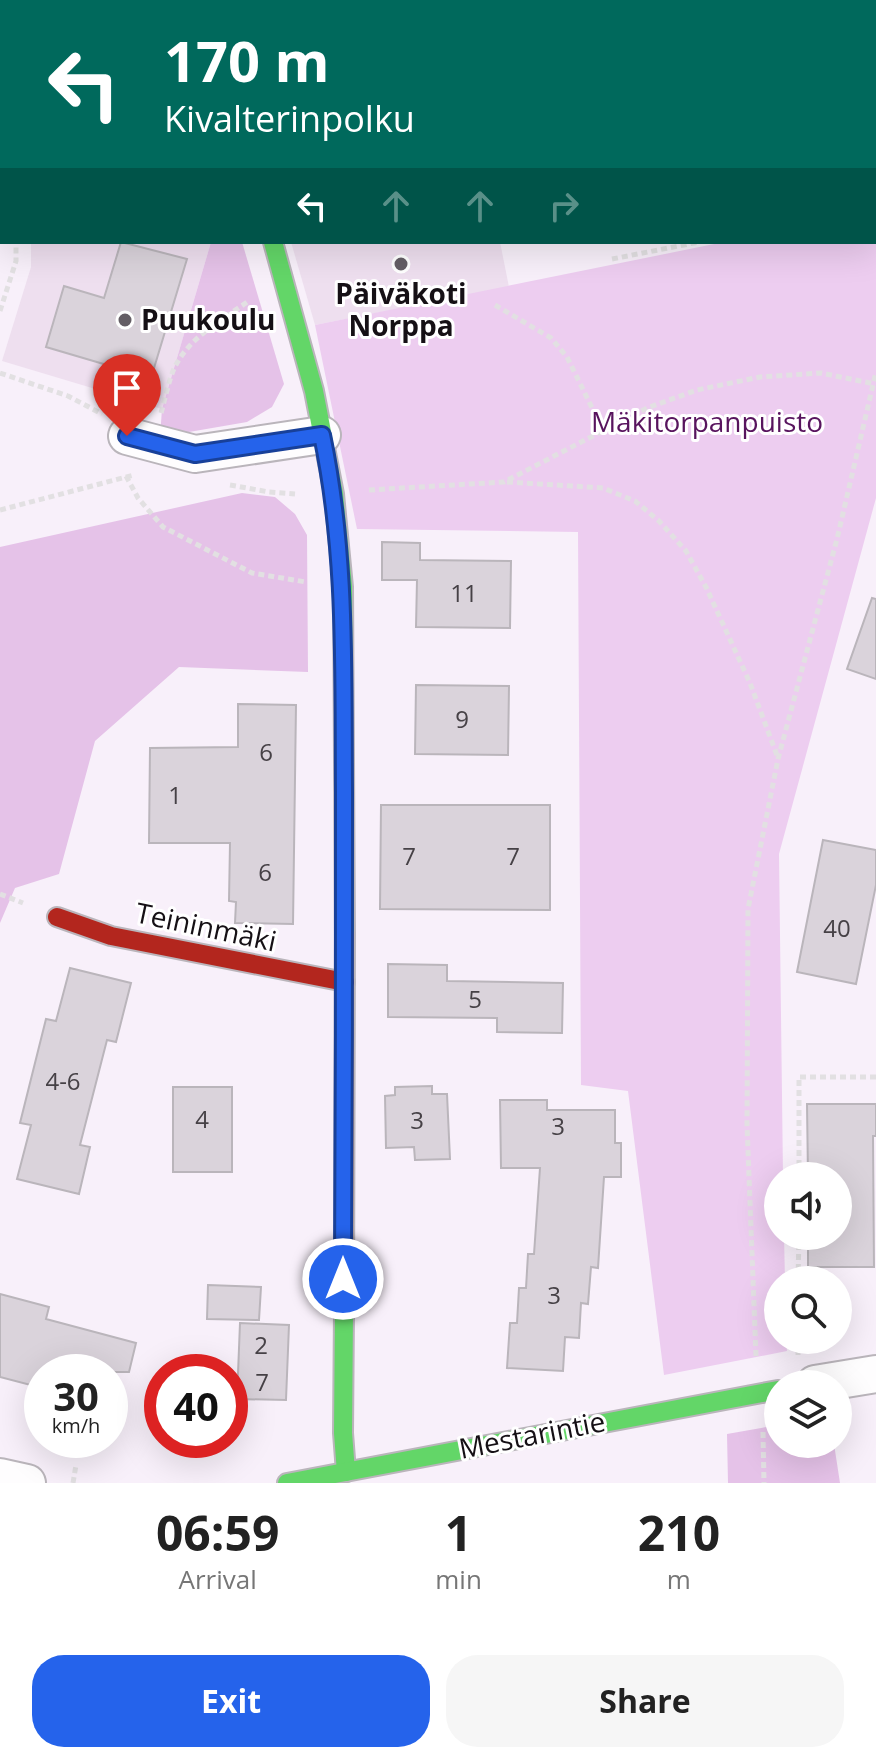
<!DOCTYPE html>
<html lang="en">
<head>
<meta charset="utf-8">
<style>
	:root { --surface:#fff; --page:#f6f6f6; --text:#222; --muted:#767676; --accent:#2563eb }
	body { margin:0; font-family:"Open Sans",sans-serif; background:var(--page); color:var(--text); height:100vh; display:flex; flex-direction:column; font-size:30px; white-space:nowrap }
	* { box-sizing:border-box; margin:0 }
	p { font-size:26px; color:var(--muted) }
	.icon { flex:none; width:44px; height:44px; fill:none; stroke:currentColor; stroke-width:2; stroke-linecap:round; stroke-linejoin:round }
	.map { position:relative; height:1483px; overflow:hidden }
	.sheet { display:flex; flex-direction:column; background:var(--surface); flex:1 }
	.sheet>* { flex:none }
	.banner { position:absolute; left:0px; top:0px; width:876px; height:244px; box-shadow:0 8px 32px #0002; background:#00695c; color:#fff; overflow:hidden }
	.tools { position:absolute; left:764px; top:1162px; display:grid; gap:16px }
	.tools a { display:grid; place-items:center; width:88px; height:88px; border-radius:50%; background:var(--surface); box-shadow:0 8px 32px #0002; font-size:40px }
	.speed { position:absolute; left:24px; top:1354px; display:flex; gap:16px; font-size:40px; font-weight:700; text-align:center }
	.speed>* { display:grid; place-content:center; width:104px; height:104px; border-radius:50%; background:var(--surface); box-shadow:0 8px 32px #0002; line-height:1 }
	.speed small { font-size:20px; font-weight:400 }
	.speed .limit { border:12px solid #d22; background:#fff; color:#111 }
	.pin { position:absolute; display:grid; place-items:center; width:68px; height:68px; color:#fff; margin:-82px -34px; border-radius:50% 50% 50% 0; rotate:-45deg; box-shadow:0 0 8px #0007 }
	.pin .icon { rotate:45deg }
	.me { position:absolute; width:88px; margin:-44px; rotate:0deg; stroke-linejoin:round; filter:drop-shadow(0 0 6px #0008) }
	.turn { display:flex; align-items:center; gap:28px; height:168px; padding:0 32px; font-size:36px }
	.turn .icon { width:104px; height:104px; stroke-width:2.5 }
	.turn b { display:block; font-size:56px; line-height:68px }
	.lanes { display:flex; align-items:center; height:76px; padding:0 32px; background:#0003; justify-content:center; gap:40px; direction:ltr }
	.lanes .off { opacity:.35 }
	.eta { display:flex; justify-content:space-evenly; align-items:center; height:136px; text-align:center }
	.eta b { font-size:48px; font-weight:700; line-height:56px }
	.button { display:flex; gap:16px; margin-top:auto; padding:16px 32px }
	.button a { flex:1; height:92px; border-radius:32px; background:var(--accent); color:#fff; font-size:32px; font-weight:700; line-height:92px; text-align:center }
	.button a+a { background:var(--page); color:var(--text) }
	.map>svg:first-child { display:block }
	.built { fill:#eedfef }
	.green { fill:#edcdf0 }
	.forest { fill:#e5c2e8 }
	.building { fill:#dad3db; stroke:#bab5bb; stroke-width:2 }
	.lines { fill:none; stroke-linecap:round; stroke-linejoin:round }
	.street-casing { stroke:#bab5bb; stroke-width:40 }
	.fast-casing { stroke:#bab5bb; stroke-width:22 }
	.slow-casing { stroke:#bab5bb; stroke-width:22 }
	.jam-casing { stroke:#bab5bb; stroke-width:22 }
	.path { stroke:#e2e0e2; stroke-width:5; stroke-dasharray:6 4; stroke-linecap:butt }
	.street { stroke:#fefdfe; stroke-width:36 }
	.fast { stroke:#63d668; stroke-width:18 }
	.slow { stroke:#ff974d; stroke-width:18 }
	.jam { stroke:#b3261e; stroke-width:18 }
	.route-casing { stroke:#184099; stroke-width:20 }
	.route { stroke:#2563eb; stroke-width:14 }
	.poi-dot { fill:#645e65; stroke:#fff; stroke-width:3 }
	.labels { text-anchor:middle; stroke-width:6; stroke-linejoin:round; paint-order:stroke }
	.number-label { font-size:24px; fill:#464146 }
	.poi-label { font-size:28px; font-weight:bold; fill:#151015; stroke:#fff }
	.park-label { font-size:28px; fill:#58145e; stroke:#fff }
	.street-label { font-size:28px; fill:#151015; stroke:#fff }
</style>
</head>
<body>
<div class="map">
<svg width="876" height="1483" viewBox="0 0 876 1483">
	<rect width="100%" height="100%" fill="#f8f0fa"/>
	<g class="built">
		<polygon points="31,242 211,242 162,409 2,361 31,267"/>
		<polygon points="291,242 500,242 509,287 315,325"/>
	</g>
	<polygon class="green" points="876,108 876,498 779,854 783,1176 778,1176 778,1236 784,1236 785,1280 778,1280 778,1340 786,1340 787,1351 664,1375 628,1091 581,1085 578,532 357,529 315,325 724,242 874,242"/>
	<g class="forest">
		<polygon points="211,242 242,242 284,384 272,407 247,422 160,437 162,409"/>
		<polygon points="242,493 275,497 295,514 307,535 308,672 179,667 95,741 59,874 15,888 0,923 0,547"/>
		<polygon points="778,1425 778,1444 834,1444 840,1483 728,1483 727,1434"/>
	</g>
	<g class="building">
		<polygon points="121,242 187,259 151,378 46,347 64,286 104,298"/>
		<polygon points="382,542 420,543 420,560 511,561 510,628 416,627 417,580 382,580"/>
		<polygon points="872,598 876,599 876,679 847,669"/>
		<polygon points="416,685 509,686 508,755 415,754"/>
		<polygon points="238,704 296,705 293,924 235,923 236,902 229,901 230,843 149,843 150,748 238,747"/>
		<polygon points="381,805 550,805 550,910 380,909"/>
		<polygon points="823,840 876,850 876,885 856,984 797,972"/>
		<polygon points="388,964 447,965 447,981 563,983 562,1033 497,1032 497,1018 388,1017"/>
		<polygon points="70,968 131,983 116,1042 107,1040 80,1145 90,1147 79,1194 17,1179 31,1125 20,1123 46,1019 56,1021"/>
		<polygon points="432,1086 432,1094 447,1094 450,1159 415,1160 414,1147 386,1148 385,1096 395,1095 395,1087"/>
		<rect x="173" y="1087" width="59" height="85"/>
		<polygon points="500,1100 547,1100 547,1110 615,1110 615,1143 621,1143 621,1177 604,1177 598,1268 591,1267 588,1304 581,1303 579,1338 565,1337 563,1371 507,1368 510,1323 517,1323 519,1288 526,1288 528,1254 534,1254 540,1168 501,1168"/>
		<polygon points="807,1104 876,1104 876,1136 873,1136 874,1267 808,1267 808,1236 838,1236 838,1176 808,1176"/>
		<polygon points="208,1285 261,1287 259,1320 207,1319"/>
		<polygon points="0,1294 49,1307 46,1319 136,1343 129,1372 42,1372 42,1388 0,1377"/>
		<polygon points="240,1323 289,1325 286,1400 237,1399"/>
	</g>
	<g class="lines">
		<g class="street-casing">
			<g id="street">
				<polyline points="263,2 263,0"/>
				<polyline points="127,436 195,454 322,435"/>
				<polyline points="815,1384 876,1374"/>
				<polyline points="0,1477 27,1483"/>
			</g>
		</g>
		<g class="fast-casing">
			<g id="fast">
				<polyline points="273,242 314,391 334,494 343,587 345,935"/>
				<polyline points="344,1309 343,1433 346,1472"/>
				<polyline points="287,1483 778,1390"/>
			</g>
		</g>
		<g class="slow-casing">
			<polyline id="slow" points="344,1309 345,935"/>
		</g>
		<g class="jam-casing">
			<polyline id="jam" points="57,917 111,936 345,982"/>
		</g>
		<g class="path">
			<polyline points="874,194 876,194"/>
			<polyline points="0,201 2,202"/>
			<polyline points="612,259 699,242"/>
			<polyline points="495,305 551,338 567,357 603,430"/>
			<polyline points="0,311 16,261 16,242"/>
			<polyline points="0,373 68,396 102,414"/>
			<path d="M161,413C165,399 168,384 173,371C187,338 222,320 250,300"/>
			<polyline points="126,476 138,498 163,527 252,573 306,582"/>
			<polyline points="507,482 603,488 635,501 659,521 686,551 706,587 750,683 778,758"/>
			<polyline points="230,485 269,492 295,494"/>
			<polyline points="369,490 504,482 647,408 697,390 760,377 821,373 875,384"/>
			<polyline points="0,510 134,475"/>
			<polyline points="0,894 23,903"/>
			<polyline points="799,1176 799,1077 876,1077"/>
			<polyline points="798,1280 799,1236"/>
			<polyline points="798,1355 798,1340"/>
			<polyline points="756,1356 747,1125 748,909 778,759 837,539 876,372"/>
			<polyline points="763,1432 764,1483"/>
			<polyline points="73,1483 76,1465"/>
		</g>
		<use href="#street" class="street"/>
		<use href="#fast" class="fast"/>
		<use href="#slow" class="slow"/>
		<use href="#jam" class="jam"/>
	</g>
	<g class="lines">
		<g class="route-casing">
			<path id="route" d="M127,436L195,454L322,435C347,554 343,671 344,792C344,954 344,1117 343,1279"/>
		</g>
		<use href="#route" class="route"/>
	</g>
	<g class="poi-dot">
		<circle cx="401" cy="264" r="8"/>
		<circle cx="125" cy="320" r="8"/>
	</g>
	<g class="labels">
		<g class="number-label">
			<text x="464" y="602">11</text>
			<text x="462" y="728">9</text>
			<text x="266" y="761">6</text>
			<text x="175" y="804">1</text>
			<text x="409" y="865">7</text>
			<text x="513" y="865">7</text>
			<text x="265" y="881">6</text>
			<text x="837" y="937">40</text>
			<text x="475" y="1008">5</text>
			<text x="63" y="1090">4-6</text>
			<text x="202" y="1128">4</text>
			<text x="417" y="1129">3</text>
			<text x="558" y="1135">3</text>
			<text x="554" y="1304">3</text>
			<text x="261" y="1354">2</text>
			<text x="262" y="1391">7</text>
		</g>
		<g class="poi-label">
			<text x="401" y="304">Päiväkoti<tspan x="401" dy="32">Norppa</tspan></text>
			<text x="141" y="330" text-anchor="start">Puukoulu</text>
		</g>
		<g class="park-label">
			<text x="707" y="432">Mäkitorpanpuisto</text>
		</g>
		<g class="street-label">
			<text transform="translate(206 927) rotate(12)" y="10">Teininmäki</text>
			<text transform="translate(532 1435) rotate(-11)" y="10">Mestarintie</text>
		</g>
	</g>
</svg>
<div class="tools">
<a><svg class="icon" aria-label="sound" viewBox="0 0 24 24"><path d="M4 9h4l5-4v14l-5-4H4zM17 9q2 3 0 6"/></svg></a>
<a><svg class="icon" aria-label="search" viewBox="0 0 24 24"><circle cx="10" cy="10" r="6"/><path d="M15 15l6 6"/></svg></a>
<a><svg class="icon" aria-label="layers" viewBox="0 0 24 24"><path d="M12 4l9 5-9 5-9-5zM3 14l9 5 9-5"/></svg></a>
</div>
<div class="speed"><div>30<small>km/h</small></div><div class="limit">40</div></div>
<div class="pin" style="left:127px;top:436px;background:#d93025"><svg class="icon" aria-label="arrive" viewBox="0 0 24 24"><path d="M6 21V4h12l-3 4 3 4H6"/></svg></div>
<svg class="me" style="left:343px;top:1279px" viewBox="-20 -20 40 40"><circle r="17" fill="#2563eb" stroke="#fff" stroke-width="3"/><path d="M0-11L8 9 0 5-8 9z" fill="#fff"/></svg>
<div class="banner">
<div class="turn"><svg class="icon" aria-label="left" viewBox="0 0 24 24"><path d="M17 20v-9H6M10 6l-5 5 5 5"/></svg><div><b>170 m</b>Kivalterinpolku</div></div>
<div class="lanes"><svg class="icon" aria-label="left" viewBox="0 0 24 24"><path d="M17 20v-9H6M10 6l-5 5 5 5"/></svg><svg class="icon off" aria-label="ahead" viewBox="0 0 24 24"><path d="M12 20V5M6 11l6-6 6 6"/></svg><svg class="icon off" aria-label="ahead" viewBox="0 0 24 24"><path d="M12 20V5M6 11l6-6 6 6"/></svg><svg class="icon off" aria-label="right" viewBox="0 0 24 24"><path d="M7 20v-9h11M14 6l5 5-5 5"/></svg></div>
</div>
</div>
<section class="sheet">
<div class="eta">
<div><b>06:59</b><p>Arrival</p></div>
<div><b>1</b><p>min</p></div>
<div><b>210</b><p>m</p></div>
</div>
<div class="button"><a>Exit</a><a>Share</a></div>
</section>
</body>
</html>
